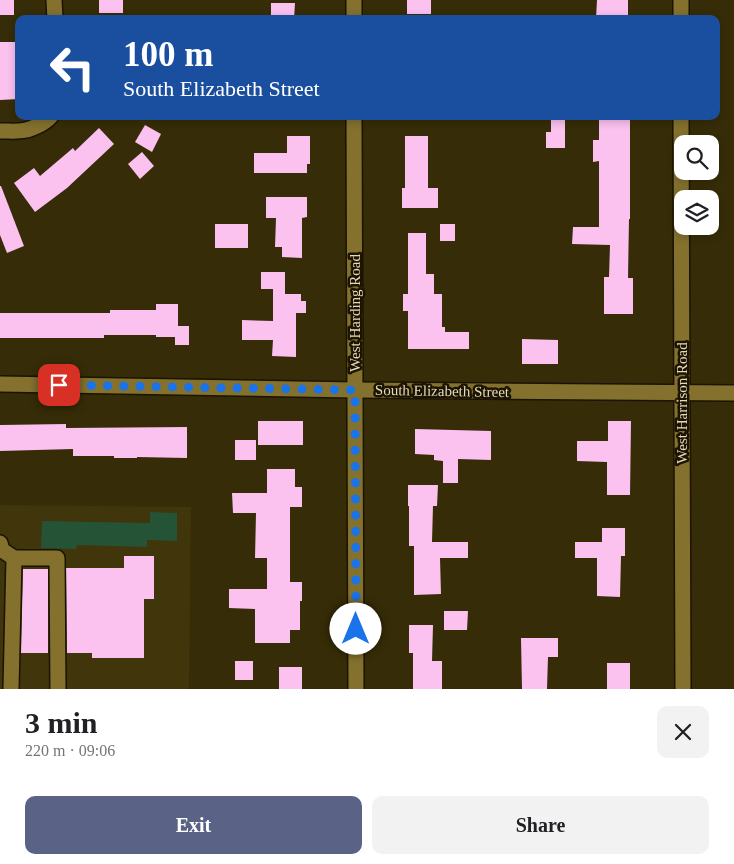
<!DOCTYPE html>
<html lang="en">
<head>
<meta charset="utf-8">
<style>
	:root { --surface:#fff; --page:#f2f2f2; --text:#202124; --muted:#757577; --accent:#5a6386 }
	body { margin:0; font-family:Georgia,serif; background:var(--page); color:var(--text); height:100vh; display:flex; flex-direction:column; font-size:19px; white-space:nowrap }
	* { box-sizing:border-box; margin:0 }
	p { font-size:16px; color:var(--muted) }
	.icon { flex:none; width:28px; height:28px; fill:none; stroke:currentColor; stroke-width:2; stroke-linecap:round; stroke-linejoin:round }
	.map { position:relative; height:689px; overflow:hidden }
	.side { display:flex; flex-direction:column; background:var(--surface); flex:1 }
	.side>* { flex:none }
	.guide { position:absolute; left:15px; top:15px; width:705px; height:105px; border-radius:10px; box-shadow:0 2px 8px #0003; background:#1a4fa0; color:#fff; overflow:hidden }
	.fabs { position:absolute; left:674px; top:135px; display:grid; gap:10px }
	.fabs a { display:grid; place-items:center; width:45px; height:45px; border-radius:10px; background:var(--surface); box-shadow:0 2px 8px #0003; font-size:25px }
	.pin { position:absolute; display:grid; place-items:center; width:42px; height:42px; color:#fff; margin:-21px; border-radius:10px; box-shadow:0 2px 8px #0006 }
	.me { position:absolute; width:55px; margin:-28px; rotate:0deg; stroke-linejoin:round; filter:drop-shadow(0 0 4px #0008) }
	.turn { display:flex; align-items:center; gap:18px; height:105px; padding:0 25px; font-size:22px }
	.turn .icon { width:65px; height:65px; stroke-width:2.5 }
	.turn b { display:block; font-size:35px; line-height:42px }
	.round { display:grid; place-items:center; flex:none; width:52px; height:52px; border-radius:10px; background:var(--page) }
	.summary { display:flex; align-items:center; justify-content:space-between; height:85px; padding:0 25px }
	h1 { font-size:30px; font-weight:700; line-height:38px }
	.action { display:flex; gap:10px; margin-top:auto; padding:10px 25px }
	.action a { flex:1; height:58px; border-radius:10px; background:var(--accent); color:#fff; font-size:20px; font-weight:700; line-height:58px; text-align:center }
	.action a+a { background:var(--page); color:var(--text) }
	.map>svg:first-child { display:block }
	.built { fill:#40350b }
	.green { fill:#255335 }
	.building { fill:#fbc1ef }
	.lines { fill:none; stroke-linecap:round; stroke-linejoin:round }
	.minor-casing { stroke:#1a1402; stroke-width:18 }
	.minor { stroke:#84712e; stroke-width:15 }
	.route { stroke:#1a73e8; stroke-width:9; stroke-dasharray:0 16.2 }
	.labels { text-anchor:middle; stroke-width:5; stroke-linejoin:round; paint-order:stroke }
	.street-label { font-size:15px; fill:#e4dab9; stroke:#1c1400 }
</style>
</head>
<body>
<div class="map">
<svg width="734" height="689" viewBox="0 0 734 689">
	<rect width="100%" height="100%" fill="#362c07"/>
	<polygon class="built" points="0,505 191,507 189,689 0,689"/>
	<polygon class="green" points="150,512 177,513 177,541 147,540 147,547 77,545 76,549 41,548 42,521 150,523"/>
	<g class="building">
		<rect x="0" y="0" width="14" height="15"/>
		<rect x="99" y="0" width="24" height="13"/>
		<rect x="407" y="0" width="24" height="14"/>
		<polygon points="597,0 628,0 628,19 596,19"/>
		<polygon points="271,3 295,3 294,19 271,19"/>
		<polygon points="0,42 17,42 17,77 19,77 19,99 0,100"/>
		<polygon points="551,116 565,116 565,148 546,148 546,132 551,132"/>
		<polygon points="599,116 630,116 630,219 629,219 628,278 633,278 633,314 604,314 604,277 609,277 610,245 572,244 573,227 599,227 599,161 593,162 593,140 599,140"/>
		<polygon points="145,125 161,134 152,152 135,142"/>
		<polygon points="99,128 114,144 67,188 35,212 14,183 34,168 40,176 73,148 75,151"/>
		<polygon points="287,136 310,136 310,164 307,164 307,173 254,173 254,153 287,153"/>
		<polygon points="405,136 428,136 428,188 438,188 438,208 402,208 402,188 405,188"/>
		<polygon points="142,152 154,166 140,179 128,164"/>
		<polygon points="0,186 1,186 24,246 7,253 0,235"/>
		<polygon points="266,197 307,197 307,217 302,218 302,258 282,257 282,247 275,247 276,218 266,218"/>
		<rect x="215" y="224" width="33" height="24"/>
		<rect x="440" y="224" width="15" height="17"/>
		<polygon points="408,233 426,233 426,274 434,274 434,294 442,294 442,327 445,327 445,332 469,332 469,349 408,349 408,311 403,311 403,294 408,294"/>
		<polygon points="261,272 285,272 285,294 301,294 301,301 306,301 306,313 296,313 296,357 272,356 273,340 242,340 242,320 273,321 273,289 261,289"/>
		<polygon points="156,304 178,304 178,326 189,326 189,345 175,345 175,337 156,337 156,335 104,335 104,338 0,338 0,313 110,313 110,310 156,310"/>
		<polygon points="522,339 558,340 558,364 522,364"/>
		<rect x="258" y="421" width="45" height="24"/>
		<polygon points="608,421 631,421 630,495 607,495 607,462 577,461 577,441 608,441"/>
		<polygon points="66,424 66,428 187,427 187,458 137,457 137,458 114,458 114,456 73,456 73,449 0,451 0,425"/>
		<polygon points="415,429 491,431 491,460 458,459 458,483 443,483 443,461 434,460 434,455 415,454"/>
		<rect x="235" y="440" width="21" height="20"/>
		<polygon points="267,469 295,469 295,487 302,487 302,507 290,507 290,582 302,582 302,601 300,601 300,630 290,630 290,643 255,643 255,609 229,608 229,589 267,589 267,558 255,558 256,513 233,513 232,493 267,493"/>
		<polygon points="408,485 438,485 437,506 433,506 432,542 468,542 468,558 440,558 441,594 414,595 414,546 409,546 409,506 408,506"/>
		<polygon points="602,528 625,528 625,556 621,556 620,597 597,596 597,558 575,558 575,542 602,542"/>
		<polygon points="124,556 154,556 154,599 144,599 144,658 92,658 92,653 67,653 66,568 124,568"/>
		<polygon points="23,569 48,569 48,653 21,653"/>
		<polygon points="444,611 468,611 467,630 444,630"/>
		<polygon points="409,625 433,625 432,661 442,661 442,689 413,689 413,653 409,653"/>
		<polygon points="521,638 558,638 558,657 548,657 547,689 522,689"/>
		<rect x="235" y="661" width="18" height="19"/>
		<rect x="607" y="663" width="23" height="26"/>
		<rect x="279" y="667" width="23" height="22"/>
	</g>
	<g class="lines">
		<g class="minor-casing">
			<g id="minor">
				<polyline points="54,0 55,19"/>
				<polyline points="354,0 354,19"/>
				<polyline points="681,0 681,19"/>
				<polyline points="354,116 356,689"/>
				<polyline points="681,116 683,689"/>
				<path d="M0,131C19,131 24,133 41,124C46,121 48,120 51,116"/>
				<polyline points="0,384 355,390 734,393"/>
				<polyline points="0,543 2,550 14,558 11,689"/>
				<polyline points="14,558 57,558 58,689"/>
			</g>
		</g>
		<use href="#minor" class="minor"/>
	</g>
	<g class="lines">
		<polyline class="route" points="59,385 355,390 356,629"/>
	</g>
	<g class="labels">
		<g class="street-label">
			<text transform="translate(355 313) rotate(-90)" y="5">West Harding Road</text>
			<text transform="translate(442 391) rotate(1)" y="5">South Elizabeth Street</text>
			<text transform="translate(682 403) rotate(-90)" y="5">West Harrison Road</text>
		</g>
	</g>
</svg>
<div class="fabs">
<a><svg class="icon" aria-label="search" viewBox="0 0 24 24"><circle cx="10" cy="10" r="6"/><path d="M15 15l6 6"/></svg></a>
<a><svg class="icon" aria-label="layers" viewBox="0 0 24 24"><path d="M12 4l9 5-9 5-9-5zM3 14l9 5 9-5"/></svg></a>
</div>
<div class="pin" style="left:59px;top:385px;background:#d93025"><svg class="icon" aria-label="arrive" viewBox="0 0 24 24"><path d="M6 21V4h12l-3 4 3 4H6"/></svg></div>
<svg class="me" style="left:356px;top:629px" viewBox="-20 -20 40 40"><circle r="19" fill="#fff"/><path d="M0-13L10 11 0 6-10 11z" fill="#1a73e8"/></svg>
<div class="guide">
<div class="turn"><svg class="icon" aria-label="left" viewBox="0 0 24 24"><path d="M17 20v-9H6M10 6l-5 5 5 5"/></svg><div><b>100 m</b>South Elizabeth Street</div></div>
</div>
</div>
<section class="side">
<div class="summary"><div><h1>3 min</h1><p>220 m · 09:06</p></div><a class="round"><svg class="icon" aria-label="close" viewBox="0 0 24 24"><path d="M6 6l12 12M18 6L6 18"/></svg></a></div>
<div class="action"><a>Exit</a><a>Share</a></div>
</section>
</body>
</html>
